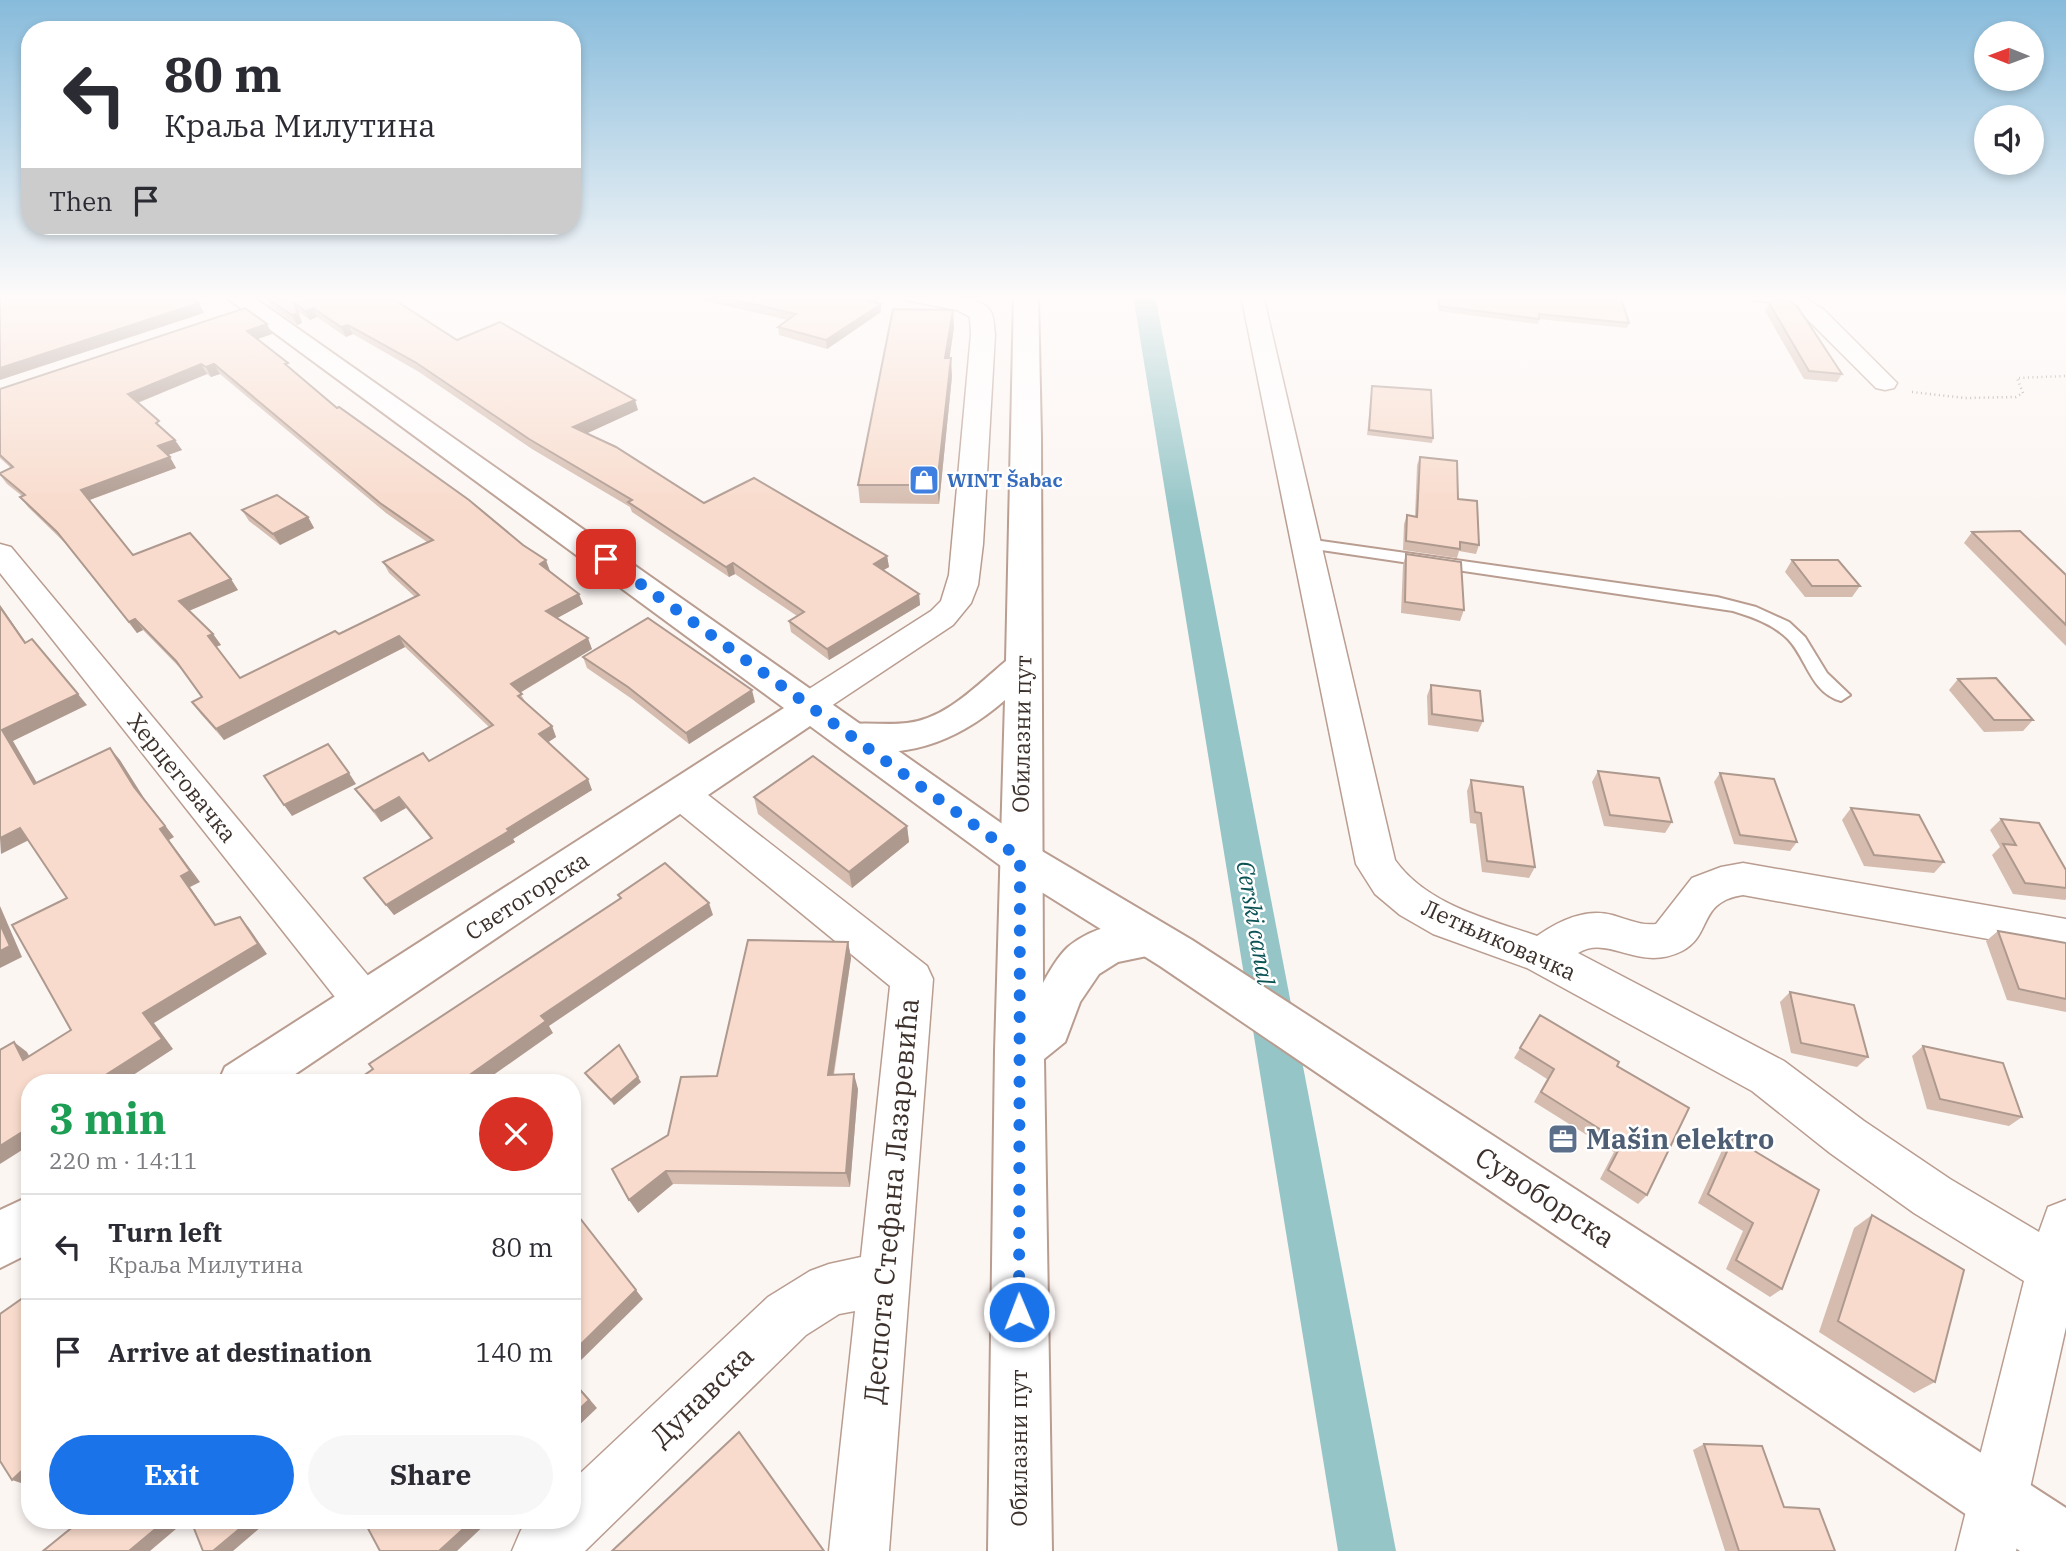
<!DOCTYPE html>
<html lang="en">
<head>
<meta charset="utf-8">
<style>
	:root { --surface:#fff; --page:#f7f7f7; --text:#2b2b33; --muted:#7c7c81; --line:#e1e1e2; --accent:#1a73e8 }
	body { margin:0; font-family:"IBM Plex Serif",serif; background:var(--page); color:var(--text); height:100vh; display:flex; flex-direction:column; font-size:26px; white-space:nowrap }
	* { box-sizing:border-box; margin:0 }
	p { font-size:23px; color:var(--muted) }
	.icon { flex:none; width:38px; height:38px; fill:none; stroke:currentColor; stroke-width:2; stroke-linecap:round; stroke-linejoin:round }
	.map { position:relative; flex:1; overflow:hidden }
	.panel { position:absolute; left:21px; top:1074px; width:560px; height:455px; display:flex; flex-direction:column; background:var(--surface); border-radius:28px; box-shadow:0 4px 10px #0003 }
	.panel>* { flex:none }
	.guide { position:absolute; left:21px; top:21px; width:560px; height:214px; border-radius:28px; box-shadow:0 4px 10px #0003; background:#fff; color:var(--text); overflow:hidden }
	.needle { width:46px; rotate:271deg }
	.controls { position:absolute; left:1974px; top:21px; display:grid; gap:14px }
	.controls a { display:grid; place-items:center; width:70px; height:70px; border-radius:50%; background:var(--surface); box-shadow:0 4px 10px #0003; font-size:35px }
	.pin { position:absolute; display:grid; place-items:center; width:60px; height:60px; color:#fff; margin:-30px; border-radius:14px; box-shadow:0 4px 10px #0006 }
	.me { position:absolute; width:77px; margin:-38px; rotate:359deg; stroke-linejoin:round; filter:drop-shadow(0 0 5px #0008) }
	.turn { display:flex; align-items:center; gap:24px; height:147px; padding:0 28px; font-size:32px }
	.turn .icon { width:91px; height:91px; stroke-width:2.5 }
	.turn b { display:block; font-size:49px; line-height:60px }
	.then { display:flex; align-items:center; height:66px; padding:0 28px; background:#0003; gap:14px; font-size:26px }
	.round { display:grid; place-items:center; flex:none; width:74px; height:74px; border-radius:37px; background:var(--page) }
	.head { display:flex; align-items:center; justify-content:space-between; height:119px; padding:0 28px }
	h1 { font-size:42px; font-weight:800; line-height:52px; color:#1e9e55 }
	.cta { display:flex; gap:14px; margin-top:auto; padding:14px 28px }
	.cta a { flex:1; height:80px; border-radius:42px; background:var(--accent); color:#fff; font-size:28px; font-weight:800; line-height:80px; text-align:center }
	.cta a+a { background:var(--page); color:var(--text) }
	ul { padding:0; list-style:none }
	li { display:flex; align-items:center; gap:21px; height:105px; padding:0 28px; border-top:2px solid var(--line) }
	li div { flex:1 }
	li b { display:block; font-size:26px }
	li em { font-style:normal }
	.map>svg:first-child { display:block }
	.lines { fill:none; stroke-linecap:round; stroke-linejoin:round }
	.canal { fill:#95c5c7; fill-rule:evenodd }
	.lane-casing { stroke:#b99d90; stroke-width:4 }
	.street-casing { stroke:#b99d90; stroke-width:3 }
	.secondary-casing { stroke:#b99d90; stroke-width:4 }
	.primary-casing { stroke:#b99d90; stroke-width:4 }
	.path { stroke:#968d89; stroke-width:2.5; stroke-dasharray:1 3.5; stroke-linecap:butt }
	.lane { fill:#fff; fill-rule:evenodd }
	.street { fill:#fff; fill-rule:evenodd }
	.secondary { fill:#fff; fill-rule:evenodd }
	.primary { fill:#fff; fill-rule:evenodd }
	.wall { fill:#d5bcaf; fill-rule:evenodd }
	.shaded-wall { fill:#ae998f }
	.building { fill:#f8dbcc; stroke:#ae998f; stroke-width:2; fill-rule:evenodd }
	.route { stroke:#1a73e8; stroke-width:12; stroke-dasharray:0 21.6 }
	.labels { text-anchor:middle; stroke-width:5; stroke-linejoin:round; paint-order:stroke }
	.far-shop-label { font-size:19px; font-weight:bold; fill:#366cbe; stroke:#fff; text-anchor:start }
	.street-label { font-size:23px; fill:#3d312c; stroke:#fff }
	.water-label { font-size:24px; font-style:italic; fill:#0c5356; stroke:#fff }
	.near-service-label { font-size:28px; font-weight:bold; fill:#4e5e75; stroke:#fff; text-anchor:start }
	.near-street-label { font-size:28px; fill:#3d312c; stroke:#fff }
</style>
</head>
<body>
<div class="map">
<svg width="2066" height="1551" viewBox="0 0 2066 1551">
	<rect width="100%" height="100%" fill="#fcf6f3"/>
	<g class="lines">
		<polygon class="canal" points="1133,295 1155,295 1396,1551 1338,1551"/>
		<g class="lane-casing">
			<path id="lane" d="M1307,539L1717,597L1756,607L1789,622L1805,637L1827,673L1850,695L1841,701C1811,693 1807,659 1788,639C1773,624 1752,617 1733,611L1301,547L1299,544L1301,541Z"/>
		</g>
		<g class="street-casing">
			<g id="street">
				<path d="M902,295C922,294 980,292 991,312C994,318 994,328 995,334L983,544L978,585L971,603L953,625L822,712L810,716L798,712L793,704L798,696L931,611L941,601L949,575L971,334L970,317L957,310L905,300Z"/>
				<path d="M1241,295H1263L1395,860C1427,905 1488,919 1537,936C1559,921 1585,908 1612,915C1627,919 1641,926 1656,924L1692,878L1721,867L1743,863L2066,919V953L1743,895C1697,902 1713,935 1682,951C1638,973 1609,934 1578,953L1784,1061L1864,1121L1950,1179L2039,1232L2048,1207L2066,1200V1327L2016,1551H1956L2024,1281L1914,1213L1830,1153L1752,1091L1527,968L1433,934L1400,915L1375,894L1356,864Z"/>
				<polygon points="1750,295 1800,295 1824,310 1897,383 1894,388 1885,390 1876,388 1808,320 1784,304 1753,300"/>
				<polygon points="0,544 11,547 380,990 387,1003 380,1016 365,1022 350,1016 0,573"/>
				<polygon points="681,780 694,784 927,966 933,979 889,1551 829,1551 855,1311 839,1314 806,1335 585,1551 512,1551 521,1530 530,1521 572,1521 572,1481 768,1297 810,1271 829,1264 861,1257 890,986 668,804 662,794 668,784"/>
			</g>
		</g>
		<g class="secondary-casing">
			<g id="secondary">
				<polygon points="223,295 250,295 1035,847 1192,940 2066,1508 2066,1551 2020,1551 1160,966 1005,869 810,726 282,1083 218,1083 225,1067 784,708"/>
				<polygon points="30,1196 30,1253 0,1268 0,1210"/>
			</g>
		</g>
		<g class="primary-casing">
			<path id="primary" d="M1014,295H1038L1041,437L1043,983C1049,972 1058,956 1068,947C1093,926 1136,916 1166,926L1173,939L1166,952L1118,962L1099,974L1080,1002L1065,1042L1044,1059L1052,1551H988L995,1051L1005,700C957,742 900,764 837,745L831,736L837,727C859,720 883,726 907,723C946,719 977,685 1006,661Z"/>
		</g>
		<polyline class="path" points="1912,392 1965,398 2016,397 2023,393 2017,378 2066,376"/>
		<use href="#lane" class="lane"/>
		<use href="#street" class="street"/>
		<use href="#secondary" class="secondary"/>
		<use href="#primary" class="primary"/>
	</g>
	<g class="wall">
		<polygon points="276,295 457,340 638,410 586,433 704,503 887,556 889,567 883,570 919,594 920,605 829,660 791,632 789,621 797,616 735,574 729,577 632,512 630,507 532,449 419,372 353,334 346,337 317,317 310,320 299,312 302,323 297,325 272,307 267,298"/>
		<polygon points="679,295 886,295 876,303 881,312 827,349 779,335 778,327 788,320"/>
		<polygon points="1437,295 1620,295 1629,323 1627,328 1539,319 1538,324 1438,311"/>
		<polygon points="1769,303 1842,374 1837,382 1804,379 1765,311"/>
		<polygon points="954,327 949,358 952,376 939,504 860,503 858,485"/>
		<path d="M272,334L257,339L337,408L550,571L583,604L557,618L592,649L520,693L526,703L552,726L556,737L548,742L592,790L513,839L515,842L394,915L364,878L431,839L406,808L381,822L363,800L355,789L429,761L489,727L405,647L224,740L200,713L192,702L202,697L183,671L143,630L137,633L65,543L28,507L20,497L22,496L7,484L0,475V473L11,468L0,458V389ZM207,374L211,377L220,374L386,513L427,542L383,562L389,573L415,597L339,634L240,678L216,647L221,645L213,634L189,611L238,590L133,555L90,500L176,468L168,455L182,450L165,431L138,403Z"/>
		<polygon points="1372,386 1433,438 1432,443 1367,435"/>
		<polygon points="1420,457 1458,499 1479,545 1476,554 1459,551 1457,558 1403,550 1404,524 1407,515 1415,517 1417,465"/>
		<polygon points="242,510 308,517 314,528 280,545 249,521"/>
		<polygon points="1972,532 2066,575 2066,646 1964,543"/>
		<polygon points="1406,554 1464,610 1460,621 1401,613 1403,565"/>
		<polygon points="1792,560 1860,586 1852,597 1805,597 1785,572"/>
		<polygon points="583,657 755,702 689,744 632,699 587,668"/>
		<polygon points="1958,679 2033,720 2023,731 1984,732 1949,690"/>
		<polygon points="1431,685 1483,721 1478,732 1428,725 1427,696"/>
		<polygon points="1598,771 1672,822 1665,833 1604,826 1592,782"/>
		<polygon points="1720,773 1797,842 1790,851 1734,844 1714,782"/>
		<polygon points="1471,780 1535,867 1529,878 1482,872 1476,824 1470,823 1467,791"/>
		<polygon points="754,797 907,826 909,842 852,888 758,814"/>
		<polygon points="1851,808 1944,862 1934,873 1864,866 1842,820"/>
		<polygon points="2001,819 2066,870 2066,899 2065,900 2013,894 1992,855 2000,847 1990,830"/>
		<polygon points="1998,931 2066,943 2066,1012 2007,1000 1986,941"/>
		<polygon points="848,942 851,958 834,1075 858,1089 850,1187 673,1184 638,1213 668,1135 717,1076"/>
		<polygon points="1790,992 1868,1057 1857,1067 1791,1053 1780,1002"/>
		<polygon points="1540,1015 1617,1066 1647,1195 1638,1204 1600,1179 1614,1152 1534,1102 1547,1079 1514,1058"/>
		<polygon points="1923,1046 2022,1117 2009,1126 1927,1109 1912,1056"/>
		<polygon points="585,1073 641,1082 614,1105 588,1078"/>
		<polygon points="1733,1138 1782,1289 1770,1297 1726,1269 1743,1231 1698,1203 1723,1148"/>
		<polygon points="1872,1215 1935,1382 1914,1393 1819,1332 1854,1228"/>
		<polygon points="1704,1444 1784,1507 1835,1551 1725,1551 1693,1450"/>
	</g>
	<g class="shaded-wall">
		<polygon points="875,295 886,295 868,309 867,301"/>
		<polygon points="294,302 302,323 297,325 292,315"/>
		<polygon points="199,303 204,313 0,380 0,368"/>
		<polygon points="881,304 881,312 827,349 826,340"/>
		<polygon points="313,308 317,317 310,320 305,311"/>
		<polygon points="953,310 954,327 947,376 945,358"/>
		<polygon points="267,324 272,334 252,341 247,331"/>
		<polygon points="348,325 353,334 346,337 341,327"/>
		<polygon points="951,358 952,376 939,504 937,485"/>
		<polygon points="201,364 207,374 134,404 128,394"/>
		<polygon points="214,364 220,374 211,377 206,367"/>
		<polygon points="635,400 638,410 577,438 573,427"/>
		<polygon points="175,440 182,450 165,456 158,446"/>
		<polygon points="170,457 176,468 89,500 81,490"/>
		<polygon points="308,517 314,528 280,545 273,534"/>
		<polygon points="887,556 889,567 875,575 874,564"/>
		<polygon points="546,560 550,571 544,574 540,564"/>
		<polygon points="733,563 735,574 729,577 726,567"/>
		<polygon points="231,579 238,590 186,612 179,601"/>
		<polygon points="579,594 583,604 550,622 546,611"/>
		<polygon points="919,594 920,605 829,660 827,649"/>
		<polygon points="0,605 34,654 25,643 0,607"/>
		<polygon points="135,619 143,630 137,633 129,622"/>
		<polygon points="213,634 221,645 215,647 208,636"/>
		<polygon points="399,636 405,647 224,740 216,729"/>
		<polygon points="588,638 592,649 516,695 511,684"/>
		<polygon points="752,690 755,702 689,744 686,733"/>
		<polygon points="78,694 87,705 13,741 44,795 34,784 2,730"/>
		<polygon points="552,726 556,737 544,745 539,734"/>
		<polygon points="110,748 120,760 144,798 174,837 169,840 200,882 190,887 224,936 215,925 181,876 160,829"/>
		<polygon points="349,773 356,784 292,816 284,805"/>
		<polygon points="588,779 592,790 513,839 515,842 394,915 386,905"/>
		<polygon points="399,797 406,808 381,822 374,811"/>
		<polygon points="907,826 909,842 852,888 849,872"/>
		<polygon points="20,828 31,839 1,854 0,838"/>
		<polygon points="709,903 713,915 549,1026 553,1033 482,1083 470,1083 471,1074 541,1016"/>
		<polygon points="0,906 22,957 0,968"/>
		<polygon points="240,917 249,928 267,954 154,1023 173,1049 121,1083 93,1083 143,1013"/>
		<polygon points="848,942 851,958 831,1089 828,1075"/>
		<polygon points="14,1042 27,1052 36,1069 23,1060"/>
		<polygon points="854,1074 858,1089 850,1187 846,1173"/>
		<polygon points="638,1077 641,1082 614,1105 611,1100"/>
		<polygon points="30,1127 30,1145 0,1164 0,1146"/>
		<polygon points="572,1147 577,1214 572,1208"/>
		<polygon points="666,1171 673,1184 638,1213 629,1200"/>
		<polygon points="636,1290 643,1299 572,1369 572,1353"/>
		<polygon points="572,1379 597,1408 572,1432"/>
		<polygon points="30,1463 30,1486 12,1480"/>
		<polygon points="165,1521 182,1521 183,1523 150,1551 129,1551"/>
		<polygon points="249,1521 268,1521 233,1551 213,1551"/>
		<polygon points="472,1521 489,1521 457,1551 439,1551"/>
	</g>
	<g class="building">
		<polygon points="0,295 185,295 199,303 0,368"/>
		<polygon points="276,295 387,295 457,340 500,322 635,400 573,427 616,447 704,503 754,478 887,556 874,564 919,594 827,649 789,621 804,612 733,563 726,567 628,502 632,500 529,439 415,362 348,325 341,327 313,308 305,311 294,302 298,313 292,315 267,298"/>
		<polygon points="712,295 875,295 867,301 881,304 826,340 778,327 796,314"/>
		<polygon points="1439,295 1620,295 1629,323 1539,314 1539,319 1439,306"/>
		<polygon points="1777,298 1787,299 1797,306 1842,374 1809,371 1769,303"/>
		<path d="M245,308L267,324L247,331L288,363L285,364L337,408L339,407L469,500L523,545L546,560L540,564L579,594L546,611L588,638L511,684L522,694L518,696L552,726L539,734L588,779L507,829L509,831L386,905L364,878L432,838L399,797L374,811L355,789L423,753L429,761L493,725L399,636L216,729L192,702L202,697L176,661L135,619L129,622L57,532L20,497L25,495L0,474V473L13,467L0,455V389ZM201,364L206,367L214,364L380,503L433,540L383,562L419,595L339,634L335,631L240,678L208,636L213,634L179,601L231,579L190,533L133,555L81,490L170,457L158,446L175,440L156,423L159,421L128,394Z"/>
		<polygon points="893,309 953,310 945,358 951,358 937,485 858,485"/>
		<polygon points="1372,386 1431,390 1433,438 1369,430"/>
		<polygon points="1420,457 1457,461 1458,499 1477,501 1479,545 1460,542 1460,549 1406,541 1407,515 1417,517"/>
		<polygon points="277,495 308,517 273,534 242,510"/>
		<polygon points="2020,531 2066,575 2066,625 1972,532"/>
		<polygon points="1406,554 1461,562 1464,610 1405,602"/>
		<polygon points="1792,560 1838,560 1860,586 1812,586"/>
		<polygon points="0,607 25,643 32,639 78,694 2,730 34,784 110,748 134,787 165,826 160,829 190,871 181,876 215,925 240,917 258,944 143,1013 162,1039 93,1083 30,1083 30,1127 0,1146 0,1050 14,1042 23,1060 71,1030 12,925 67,898 20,828 0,838"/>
		<polygon points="648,618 752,690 686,733 628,687 583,657"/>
		<polygon points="1996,678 2033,720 1994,720 1958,679"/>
		<polygon points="1431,685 1480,691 1483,721 1432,714"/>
		<polygon points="328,744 349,773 284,805 264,776"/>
		<polygon points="813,756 907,826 849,872 754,797"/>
		<polygon points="1598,771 1659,778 1672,822 1610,815"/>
		<polygon points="1720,773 1774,779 1797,842 1740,835"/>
		<polygon points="1471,780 1523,787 1535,867 1487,861 1481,813 1475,812"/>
		<polygon points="1851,808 1919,815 1944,862 1874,855"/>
		<polygon points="2001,819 2039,823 2066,870 2066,888 2025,883 2003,844 2016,845"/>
		<polygon points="665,863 709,903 541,1016 546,1021 471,1074 475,1080 470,1083 353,1083 373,1069 369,1064 621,898 618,895"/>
		<polygon points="0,924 10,946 0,951"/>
		<polygon points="1998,931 2066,943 2066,999 2019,989"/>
		<polygon points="748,940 848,942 828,1075 854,1074 846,1173 666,1171 629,1200 612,1169 668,1135 681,1077 717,1076"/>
		<polygon points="1790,992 1854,1005 1868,1057 1801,1043"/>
		<polygon points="1540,1015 1619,1062 1617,1066 1689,1108 1647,1195 1608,1170 1622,1143 1541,1092 1554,1069 1520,1048"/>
		<polygon points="619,1045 638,1077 611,1100 585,1073"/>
		<polygon points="1923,1046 2003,1063 2022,1117 1940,1099"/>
		<polygon points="1733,1138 1819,1190 1782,1289 1736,1260 1753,1223 1708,1194"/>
		<polygon points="572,1208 636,1290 572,1353"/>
		<polygon points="1872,1215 1964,1270 1935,1382 1838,1321"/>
		<polygon points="30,1293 30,1463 12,1480 0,1461 0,1314"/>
		<polygon points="572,1381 589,1400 572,1416"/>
		<polygon points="739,1432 824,1551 612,1551"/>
		<polygon points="1704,1444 1762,1446 1784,1507 1819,1509 1835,1551 1739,1551"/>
		<polygon points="80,1521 165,1521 129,1551 43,1551"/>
		<polygon points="191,1521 249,1521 213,1551 203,1551"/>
		<polygon points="364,1521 472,1521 439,1551 380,1551"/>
	</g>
	<linearGradient id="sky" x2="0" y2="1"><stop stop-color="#87bbdb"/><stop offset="0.58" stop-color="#fefbfa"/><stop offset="1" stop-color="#fefbfa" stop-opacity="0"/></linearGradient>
	<rect width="2066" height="512" fill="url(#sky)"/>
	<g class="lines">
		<polyline class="route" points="606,559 1020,858 1019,1312"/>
	</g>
	<defs>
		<g id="shop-square" transform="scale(1.575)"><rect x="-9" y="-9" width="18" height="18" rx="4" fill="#3f7fe0" stroke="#fff"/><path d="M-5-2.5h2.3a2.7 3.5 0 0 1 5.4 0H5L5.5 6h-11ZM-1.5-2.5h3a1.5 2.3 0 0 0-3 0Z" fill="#fff"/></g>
		<g id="office-square" transform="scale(1.575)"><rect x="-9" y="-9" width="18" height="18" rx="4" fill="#5c6f8a" stroke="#fff"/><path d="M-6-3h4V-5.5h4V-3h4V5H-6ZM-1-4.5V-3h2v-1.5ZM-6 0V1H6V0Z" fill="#fff"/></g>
	</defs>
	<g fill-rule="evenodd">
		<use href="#shop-square" x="924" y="480"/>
		<use href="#office-square" x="1563" y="1139"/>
	</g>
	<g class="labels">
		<g class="far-shop-label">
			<text x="947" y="487">WINT Šabac</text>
		</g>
		<g class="street-label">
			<text transform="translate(1022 734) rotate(-89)" y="8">Обилазни пут</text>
			<text transform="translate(182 778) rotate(51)" y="8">Херцеговачка</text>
			<text transform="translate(527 896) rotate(-33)" y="8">Светогорска</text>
			<text transform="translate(1499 940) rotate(24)" y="8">Летњиковачка</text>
			<text transform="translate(1019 1448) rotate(-90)" y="8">Обилазни пут</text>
		</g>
		<g class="water-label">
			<text transform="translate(1255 923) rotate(80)" y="8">Cerski canal</text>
		</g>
		<g class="near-service-label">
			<text x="1586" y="1149">Mašin elektro</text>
		</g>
		<g class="near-street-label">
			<text transform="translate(1545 1197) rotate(33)" y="10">Сувоборска</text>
			<text transform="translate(891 1201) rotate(-85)" y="10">Деспота Стефана Лазаревића</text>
			<text transform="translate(702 1396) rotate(-44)" y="10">Дунавска</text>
		</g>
	</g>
</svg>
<div class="controls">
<a><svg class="needle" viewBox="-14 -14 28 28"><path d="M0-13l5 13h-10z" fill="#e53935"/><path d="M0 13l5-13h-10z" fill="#7c7c81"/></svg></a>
<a><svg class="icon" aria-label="sound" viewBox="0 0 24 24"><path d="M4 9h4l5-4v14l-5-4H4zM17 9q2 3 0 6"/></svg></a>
</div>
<div class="pin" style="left:606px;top:559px;background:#d93025"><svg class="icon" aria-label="arrive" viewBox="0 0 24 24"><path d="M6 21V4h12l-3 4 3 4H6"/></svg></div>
<svg class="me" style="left:1019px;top:1312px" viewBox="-20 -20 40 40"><circle r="17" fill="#1a73e8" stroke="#fff" stroke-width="3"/><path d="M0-11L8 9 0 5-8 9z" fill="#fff"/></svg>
<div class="guide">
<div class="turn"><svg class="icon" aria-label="left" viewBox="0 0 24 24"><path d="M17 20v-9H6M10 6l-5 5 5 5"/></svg><div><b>80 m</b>Краља Милутина</div></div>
<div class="then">Then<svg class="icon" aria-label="arrive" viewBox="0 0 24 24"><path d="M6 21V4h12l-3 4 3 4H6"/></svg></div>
</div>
<section class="panel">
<div class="head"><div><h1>3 min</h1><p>220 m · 14:11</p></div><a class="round" style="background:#d93025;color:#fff"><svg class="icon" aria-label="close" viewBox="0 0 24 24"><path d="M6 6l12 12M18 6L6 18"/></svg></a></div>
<ul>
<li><svg class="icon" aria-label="left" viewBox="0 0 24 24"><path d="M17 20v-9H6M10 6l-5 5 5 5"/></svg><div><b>Turn left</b><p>Краља Милутина</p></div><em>80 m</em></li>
<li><svg class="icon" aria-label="arrive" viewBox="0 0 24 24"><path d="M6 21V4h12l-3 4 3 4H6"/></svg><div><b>Arrive at destination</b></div><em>140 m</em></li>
</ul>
<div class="cta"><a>Exit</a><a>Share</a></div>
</section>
</div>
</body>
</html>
